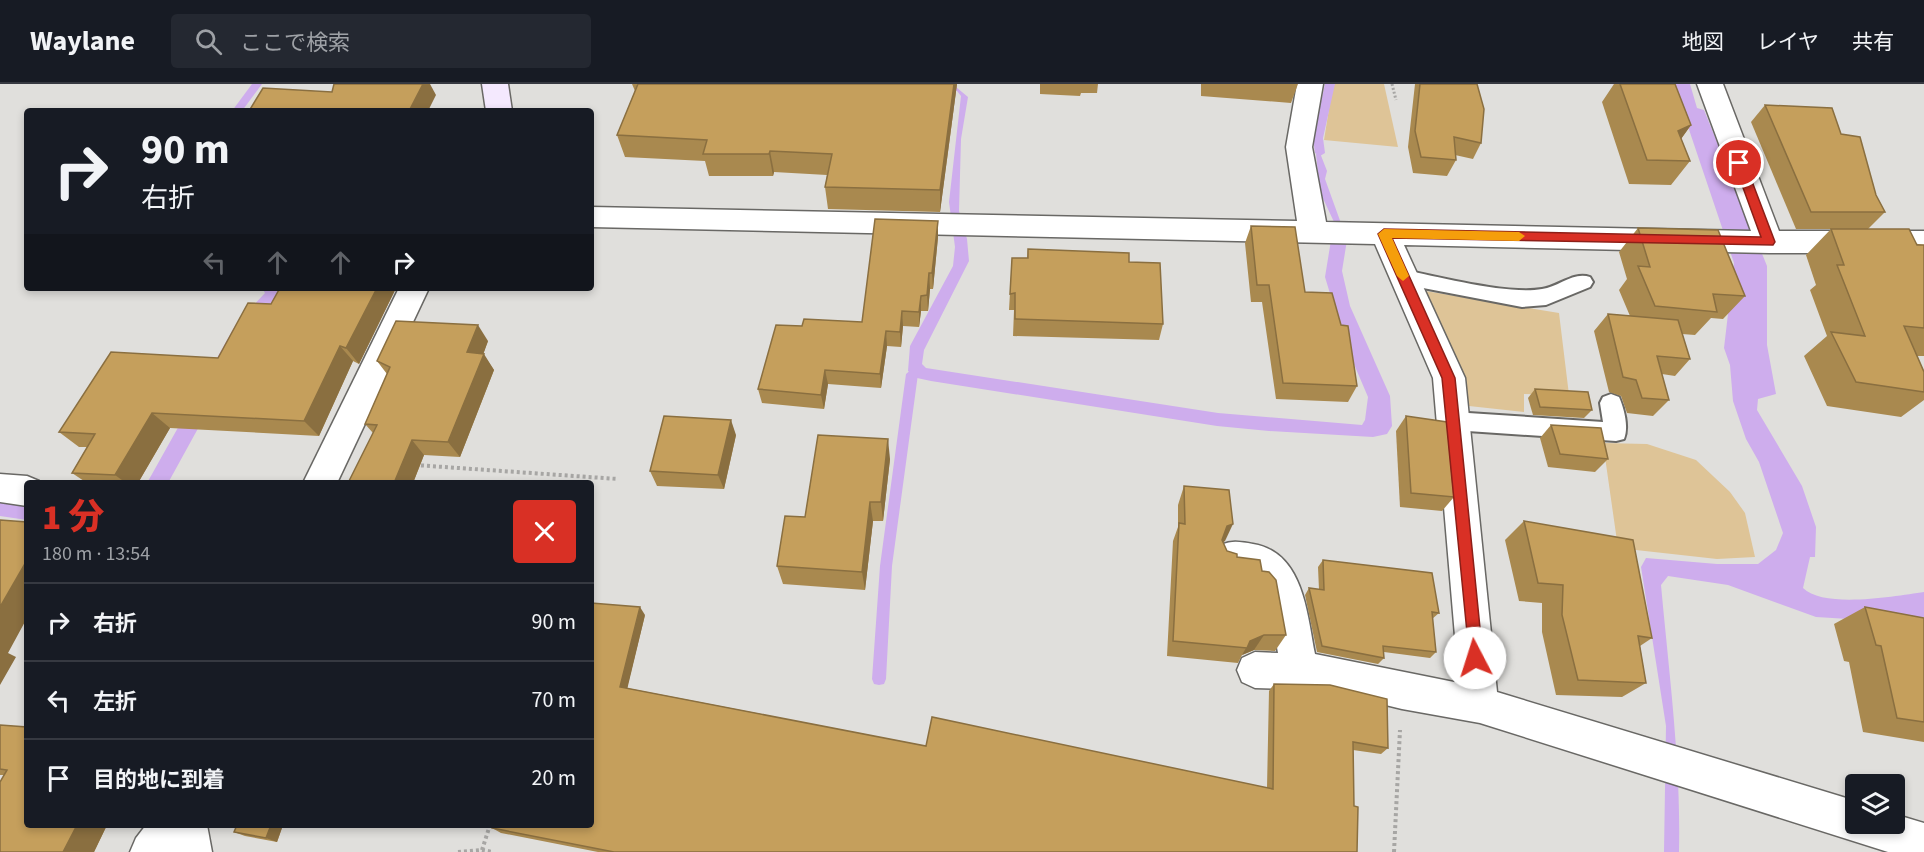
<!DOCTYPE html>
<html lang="ja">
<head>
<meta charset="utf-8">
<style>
	:root { --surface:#171b24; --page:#242831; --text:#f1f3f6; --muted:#9ea1a6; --line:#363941; --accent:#d93025 }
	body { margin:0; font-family:"Source Sans 3","Noto Sans JP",sans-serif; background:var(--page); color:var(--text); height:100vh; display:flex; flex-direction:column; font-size:22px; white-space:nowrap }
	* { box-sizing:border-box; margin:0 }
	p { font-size:20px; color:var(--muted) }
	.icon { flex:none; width:33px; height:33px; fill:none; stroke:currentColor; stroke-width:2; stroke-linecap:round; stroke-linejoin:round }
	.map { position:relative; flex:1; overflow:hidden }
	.side { position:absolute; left:24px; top:396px; width:570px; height:348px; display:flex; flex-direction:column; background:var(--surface); border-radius:6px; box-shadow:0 3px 9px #0003 }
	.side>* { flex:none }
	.banner { position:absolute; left:24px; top:24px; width:570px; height:183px; border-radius:6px; box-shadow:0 3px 9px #0003; background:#171b24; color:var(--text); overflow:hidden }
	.controls { position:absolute; left:1845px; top:690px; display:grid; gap:12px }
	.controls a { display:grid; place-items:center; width:60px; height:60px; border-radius:6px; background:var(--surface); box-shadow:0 3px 9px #0003; font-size:30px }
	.pin { position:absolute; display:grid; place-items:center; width:51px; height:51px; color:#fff; margin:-26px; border:3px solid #fff; border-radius:50%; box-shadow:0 2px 6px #0007 }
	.me { position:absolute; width:66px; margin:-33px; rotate:355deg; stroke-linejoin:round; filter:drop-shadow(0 0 4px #0008) }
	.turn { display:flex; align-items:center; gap:21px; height:126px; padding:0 18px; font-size:27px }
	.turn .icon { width:78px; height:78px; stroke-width:2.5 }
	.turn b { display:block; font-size:42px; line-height:51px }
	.lanes { display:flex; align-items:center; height:57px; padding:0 18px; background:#0003; justify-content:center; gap:30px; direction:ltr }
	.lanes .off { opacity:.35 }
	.round { display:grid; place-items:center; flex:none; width:63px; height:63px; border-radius:6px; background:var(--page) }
	.summary { display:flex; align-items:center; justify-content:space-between; height:102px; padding:0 18px }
	h1 { font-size:36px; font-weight:800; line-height:45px; color:var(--accent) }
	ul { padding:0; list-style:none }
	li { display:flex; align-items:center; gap:18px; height:78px; padding:0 18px; border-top:2px solid var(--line) }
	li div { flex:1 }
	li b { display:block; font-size:22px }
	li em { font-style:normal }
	header { display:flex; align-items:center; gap:36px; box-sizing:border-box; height:84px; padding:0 30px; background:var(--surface); border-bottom:2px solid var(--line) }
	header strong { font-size:28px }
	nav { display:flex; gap:33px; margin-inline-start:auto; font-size:21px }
	.search { width:420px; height:54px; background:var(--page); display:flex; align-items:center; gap:15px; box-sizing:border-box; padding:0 21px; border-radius:6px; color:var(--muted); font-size:22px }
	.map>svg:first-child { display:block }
	.green { fill:#dec497 }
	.water { fill:#ceaded }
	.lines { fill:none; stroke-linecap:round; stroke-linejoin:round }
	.stream { fill:#ceaded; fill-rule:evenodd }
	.lane-casing { stroke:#696865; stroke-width:4 }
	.street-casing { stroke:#696865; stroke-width:3 }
	.secondary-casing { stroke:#696865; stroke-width:3 }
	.path-far1 { stroke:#a7a6a4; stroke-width:3; stroke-dasharray:2 2; stroke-linecap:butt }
	.path { stroke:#a7a6a4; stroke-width:4; stroke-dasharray:3 3; stroke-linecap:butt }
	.lane { fill:#fff; fill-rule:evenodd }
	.street { fill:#fff; fill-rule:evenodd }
	.secondary { fill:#f4e9fe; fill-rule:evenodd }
	.wall { fill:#a9894f }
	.shaded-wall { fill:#8a6f40 }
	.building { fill:#c59f5c; stroke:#8a6f40; stroke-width:1.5 }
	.route { fill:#d93025; stroke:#8d1f18; stroke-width:1.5 }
	.slow { fill:#f59e0b }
</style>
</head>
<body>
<header>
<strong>Waylane</strong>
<div class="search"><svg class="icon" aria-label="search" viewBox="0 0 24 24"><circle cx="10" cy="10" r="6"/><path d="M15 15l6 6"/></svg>ここで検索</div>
<nav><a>地図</a><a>レイヤ</a><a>共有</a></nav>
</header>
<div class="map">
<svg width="1924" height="768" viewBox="0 0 1924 768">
	<rect width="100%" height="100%" fill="#e0dfdc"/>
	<g class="green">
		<polygon points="1333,0 1384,0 1398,63 1324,56"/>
		<polygon points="1425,207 1559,229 1569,311 1524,310 1524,328 1469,322 1466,308"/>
		<polygon points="1603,359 1647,360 1696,376 1730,408 1745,429 1755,473 1717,475 1618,464"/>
	</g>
	<g class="water">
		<path d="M1611,0H1690L1697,24L1704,26L1767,182V261L1776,310L1758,315L1757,326L1802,402L1816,443L1815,473H1810L1803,504C1824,525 1896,512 1924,508V533L1882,537L1816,533L1728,501L1668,492L1661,501C1669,589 1681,679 1679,768H1664L1666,642L1641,483L1646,474L1717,480H1758L1776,466L1783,449L1759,378L1746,355L1733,317L1730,281L1724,264L1734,179L1676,7Z"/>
		<polygon points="956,3 968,13 961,55 959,127 967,155 969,177 924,266 922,280 926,284 1218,329 1362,341 1365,336 1368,313 1345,259 1325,193 1334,138 1320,108 1316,70 1320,69 1327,87 1325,95 1347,156 1342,187 1350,222 1390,312 1392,342 1387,350 1373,353 1269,347 1217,342 931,297 917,294 908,287 910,262 953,182 955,163 949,118 961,12 957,7 946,4"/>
		<polygon points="262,204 299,204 256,239 168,399 147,399 236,240 265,209"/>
		<polygon points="0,414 27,420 27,436 0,432"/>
	</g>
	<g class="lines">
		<g class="stream">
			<polygon points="252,0 262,0 242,27 232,27"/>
			<polygon points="1325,0 1335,0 1323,54 1325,69 1320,72 1315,69 1313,54"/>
			<polygon points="912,285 918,290 892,482 886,595 884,600 879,601 874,600 872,595 880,482 906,290"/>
		</g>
		<g class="lane-casing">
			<g id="lane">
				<path d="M1404,186C1440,193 1508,211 1542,205C1558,203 1574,187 1590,193L1593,198L1590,203L1546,221L1522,223L1397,199L1394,194L1397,189Z"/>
				<path d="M1611,310L1619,313C1624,324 1629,343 1624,355L1616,357L1453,346L1445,343L1442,337L1445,331L1453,328L1603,338L1600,319L1603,313Z"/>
			</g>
		</g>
		<g class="street-casing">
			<g id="street">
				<path d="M1297,0H1323L1312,63L1326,138L1751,147L1697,0H1723L1779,147H1924V169H1769L1404,161L1465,294L1497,608L1856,717V740H1894V730L1924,739V768H1888L1480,639L1402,625L1324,606L1255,604L1242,598L1237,586L1242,574L1255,568L1278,569L1268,512L1252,491L1221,483L1216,472L1221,461C1233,456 1240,458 1253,460C1303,468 1307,529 1315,570L1459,599L1433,294L1375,160L591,143V123L1297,137L1286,63Z"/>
				<polygon points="399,204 429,204 337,399 303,399"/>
				<polygon points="0,390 27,392 39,397 40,399 27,399 27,422 0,418"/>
				<polygon points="146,741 207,741 212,768 130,768 136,754"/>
			</g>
		</g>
		<g class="secondary-casing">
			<polygon id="secondary" points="482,0 508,0 512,27 486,27"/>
		</g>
		<polyline class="path-far1" points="1392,0 1396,16"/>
		<g class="path">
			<polyline points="415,381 618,395"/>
			<polyline points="482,766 490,741"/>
			<polyline points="458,768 482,766 493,768"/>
			<polyline points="1394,768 1400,646"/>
		</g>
		<use href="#lane" class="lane"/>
		<use href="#street" class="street"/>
		<use href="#secondary" class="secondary"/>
	</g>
	<g class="wall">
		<polygon points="632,0 957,0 940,128 828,125 825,103 827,91 774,88 773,92 709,92 705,77 625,73 617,51 635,7"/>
		<polygon points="1040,0 1098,0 1097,9 1081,9 1080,12 1040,10"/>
		<polygon points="1201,0 1298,0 1291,19 1201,12"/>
		<polygon points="1415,0 1477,0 1481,59 1473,75 1455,71 1456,76 1447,92 1413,89 1408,63"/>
		<polygon points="1614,0 1675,0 1691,41 1681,55 1690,77 1671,101 1629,100 1602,18"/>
		<polygon points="1765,21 1841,50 1876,111 1885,128 1868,145 1796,145 1751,38"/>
		<polygon points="1251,142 1305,208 1357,302 1348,318 1276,315 1262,218 1251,218 1245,159"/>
		<polygon points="1638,144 1745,212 1723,235 1711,234 1695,251 1682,250 1690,275 1675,292 1662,290 1669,316 1653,332 1627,329 1621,312 1609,308 1594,247 1608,230 1630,232 1619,206 1627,195 1619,168"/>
		<polygon points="1831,145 1924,161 1924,272 1917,272 1924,288 1924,316 1901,333 1827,322 1804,272 1827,252 1810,206 1816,201 1806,171"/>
		<polygon points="938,153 933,205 930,205 928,227 921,227 919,243 903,242 901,263 887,262 881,304 828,300 824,325 762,319 758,305 802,242 862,238"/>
		<polygon points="1028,165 1129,178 1163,240 1159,256 1013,252 1014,226 1009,226 1012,174 1027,174"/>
		<polygon points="280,204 396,204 359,280 353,277 319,352 170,344 138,399 87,399 72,389 87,363 79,363 59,348 218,274 271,220"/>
		<polygon points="488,257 483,270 494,286 460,373 424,371 413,399 348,399 373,349 365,340 387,290 377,277"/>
		<polygon points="1535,305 1592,326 1584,334 1533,331 1528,314"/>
		<polygon points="1406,332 1454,413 1442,427 1400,423 1396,347"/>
		<polygon points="1551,341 1608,375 1595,388 1548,383 1540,354"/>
		<polygon points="736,351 724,405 657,402 650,387"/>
		<polygon points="890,375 883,437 873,437 865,506 783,500 777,482 805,433"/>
		<polygon points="1184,402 1225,457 1223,458 1227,467 1262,487 1286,551 1275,567 1254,566 1242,571 1238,579 1167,572 1173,457 1178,443 1178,421"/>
		<polygon points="1524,437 1652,554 1640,562 1646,599 1622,613 1556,611 1542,548 1542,519 1519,517 1505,456"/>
		<polygon points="1323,476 1439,529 1432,535 1436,568 1430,574 1384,568 1384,574 1378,580 1317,568 1305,511 1309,504 1319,506 1318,483"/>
		<polygon points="1865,523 1924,534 1924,658 1863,648 1849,578 1844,577 1834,540"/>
		<polygon points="645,531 627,604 926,662 1267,704 1269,607 1274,600 1388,664 1381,670 1353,666 1354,722 1357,768 598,768 501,749 492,744"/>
		<polygon points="0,641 27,643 27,741 107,741 94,768 0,768 0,698 4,691 0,691"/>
		<polygon points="237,741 283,741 277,758 245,752 234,748"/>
	</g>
	<g class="shaded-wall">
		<polygon points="423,0 430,0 436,11 428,27 409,27"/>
		<polygon points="954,0 957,0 940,128 940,106"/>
		<polygon points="1691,41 1673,66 1678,47"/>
		<polygon points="770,67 774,88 773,92 769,70"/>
		<polygon points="938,137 938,153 933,205 932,189"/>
		<polygon points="929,189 930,205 928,227 927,211"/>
		<polygon points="377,204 396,204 359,280 346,264"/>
		<polygon points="921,212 921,227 919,243 919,228"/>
		<polygon points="902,227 903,242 901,263 900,248"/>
		<polygon points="478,241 488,257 478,285 467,268"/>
		<polygon points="886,247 887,262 881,304 880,290"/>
		<polygon points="340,262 353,277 319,352 304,337"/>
		<polygon points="484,270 494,286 460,373 448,358"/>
		<polygon points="825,286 828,300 824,325 821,311"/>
		<polygon points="152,329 170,344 138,399 126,399 115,391"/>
		<polygon points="731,336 736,351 724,405 718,391"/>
		<polygon points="888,355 890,375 883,437 881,418"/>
		<polygon points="412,356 424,371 413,399 394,399"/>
		<polygon points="870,418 873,437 865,506 862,488"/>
		<polygon points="1233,440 1225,457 1219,460 1227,442"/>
		<polygon points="27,476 27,534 8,569 16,573 0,601 0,523"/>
		<polygon points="640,523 645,531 626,610 620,603"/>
		<polygon points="1264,551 1254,566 1242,571 1250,557"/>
		<polygon points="77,741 107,741 94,768 63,768"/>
		<polygon points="271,741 283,741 277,758 266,754"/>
	</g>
	<g class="building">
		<polygon points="334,0 423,0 409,27 249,27 263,4 332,8"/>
		<polygon points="638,0 954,0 940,106 825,103 832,70 770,67 769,70 703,70 707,56 617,51"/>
		<polygon points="1420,0 1477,0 1484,25 1481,59 1454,53 1456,76 1421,73 1415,47"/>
		<polygon points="1620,0 1675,0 1691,41 1678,47 1690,77 1647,76"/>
		<polygon points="1765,21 1832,24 1841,50 1860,53 1876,111 1885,128 1811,128"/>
		<polygon points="875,135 938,137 932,189 929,189 927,211 921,212 919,228 902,227 900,248 886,247 880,290 825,286 821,311 758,305 776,241 802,242 804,235 862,238"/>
		<polygon points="1251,142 1295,143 1305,208 1332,209 1341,241 1348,242 1357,302 1283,299 1269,201 1257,201"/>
		<polygon points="1638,144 1718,146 1745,212 1713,210 1717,228 1655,222 1638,182 1650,183"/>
		<polygon points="1831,145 1909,145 1917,161 1924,161 1924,244 1904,242 1924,288 1924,308 1856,298 1831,248 1865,252 1837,181 1844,181"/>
		<polygon points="1028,165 1129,169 1129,178 1160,179 1163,240 1015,235 1015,209 1010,210 1012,174 1028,174"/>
		<polygon points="280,204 377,204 346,264 340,262 304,337 152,329 115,391 72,389 95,350 59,348 111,268 218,274 248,219 271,220"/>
		<polygon points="1608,230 1678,236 1690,275 1657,272 1669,316 1642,314 1636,296 1623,293"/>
		<polygon points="396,237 478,241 467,268 484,270 448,358 412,356 394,399 348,399 377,341 365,340 390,283 377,277"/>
		<polygon points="1535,305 1588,308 1592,326 1540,323"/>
		<polygon points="664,332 731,336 718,391 650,387"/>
		<polygon points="1406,332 1447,338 1454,413 1411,409"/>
		<polygon points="1551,341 1601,344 1608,375 1560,370"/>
		<polygon points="818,351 888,355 881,418 870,418 862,488 777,482 785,432 805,433"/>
		<polygon points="1184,402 1229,406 1233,440 1227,442 1222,456 1227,467 1237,470 1237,473 1260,476 1262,487 1269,488 1276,496 1286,551 1264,551 1250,557 1247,564 1173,557 1179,439 1185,440"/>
		<polygon points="0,436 27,438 27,476 0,523"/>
		<polygon points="1524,437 1633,456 1652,554 1638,552 1646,599 1578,596 1562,531 1563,501 1538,499"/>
		<polygon points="1323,476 1432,489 1439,529 1432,528 1436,568 1383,562 1384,574 1322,562 1309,504 1324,506"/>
		<polygon points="591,519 640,523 620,603 926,662 932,633 1273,705 1274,600 1330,601 1387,615 1388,664 1353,658 1354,722 1358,723 1357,768 614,768 492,744 493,741 591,741"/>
		<polygon points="1865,523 1924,534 1924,638 1897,634 1881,562 1876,561"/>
		<polygon points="0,641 27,643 27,741 77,741 63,768 0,768 0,698 7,686 0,685"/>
		<polygon points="237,741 271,741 266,754 234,748"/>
	</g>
	<polygon class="route" points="1739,75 1745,79 1775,158 1773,161 1392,154 1455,294 1483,574 1480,579 1475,581 1470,579 1442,294 1378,150 1384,145 1761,153 1734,79"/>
	<polygon class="slow" points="1384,145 1519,148 1525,152 1519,157 1392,154 1409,192 1403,197 1397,192 1378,150"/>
</svg>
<div class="controls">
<a><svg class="icon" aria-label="layers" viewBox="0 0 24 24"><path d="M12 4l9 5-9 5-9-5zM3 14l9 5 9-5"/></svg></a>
</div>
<div class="pin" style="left:1739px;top:79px;background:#d93025"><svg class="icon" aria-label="arrive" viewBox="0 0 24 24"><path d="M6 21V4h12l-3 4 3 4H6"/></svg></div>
<svg class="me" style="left:1475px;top:574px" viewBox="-20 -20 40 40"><circle r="19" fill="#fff"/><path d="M0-13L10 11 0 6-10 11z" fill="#d93025"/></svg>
<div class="banner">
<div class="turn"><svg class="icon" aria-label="right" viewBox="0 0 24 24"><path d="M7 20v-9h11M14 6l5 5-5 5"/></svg><div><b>90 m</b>右折</div></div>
<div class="lanes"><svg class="icon off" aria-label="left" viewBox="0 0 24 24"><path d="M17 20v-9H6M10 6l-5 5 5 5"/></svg><svg class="icon off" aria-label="ahead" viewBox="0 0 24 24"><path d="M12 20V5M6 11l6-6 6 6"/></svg><svg class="icon off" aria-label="ahead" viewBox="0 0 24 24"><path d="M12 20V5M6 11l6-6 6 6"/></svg><svg class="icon" aria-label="right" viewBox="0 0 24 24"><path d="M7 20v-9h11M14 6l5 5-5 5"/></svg></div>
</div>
<section class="side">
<div class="summary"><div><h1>1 分</h1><p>180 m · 13:54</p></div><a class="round" style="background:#d93025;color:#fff"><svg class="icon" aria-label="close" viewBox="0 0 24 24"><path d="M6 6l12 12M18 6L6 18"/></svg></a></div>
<ul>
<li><svg class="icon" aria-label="right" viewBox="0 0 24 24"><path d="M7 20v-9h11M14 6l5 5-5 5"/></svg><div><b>右折</b></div><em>90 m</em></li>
<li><svg class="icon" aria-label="left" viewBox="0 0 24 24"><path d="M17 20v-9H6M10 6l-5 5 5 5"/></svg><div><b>左折</b></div><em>70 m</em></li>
<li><svg class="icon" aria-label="arrive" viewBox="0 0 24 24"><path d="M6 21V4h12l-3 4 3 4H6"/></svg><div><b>目的地に到着</b></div><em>20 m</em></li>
</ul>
</section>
</div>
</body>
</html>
